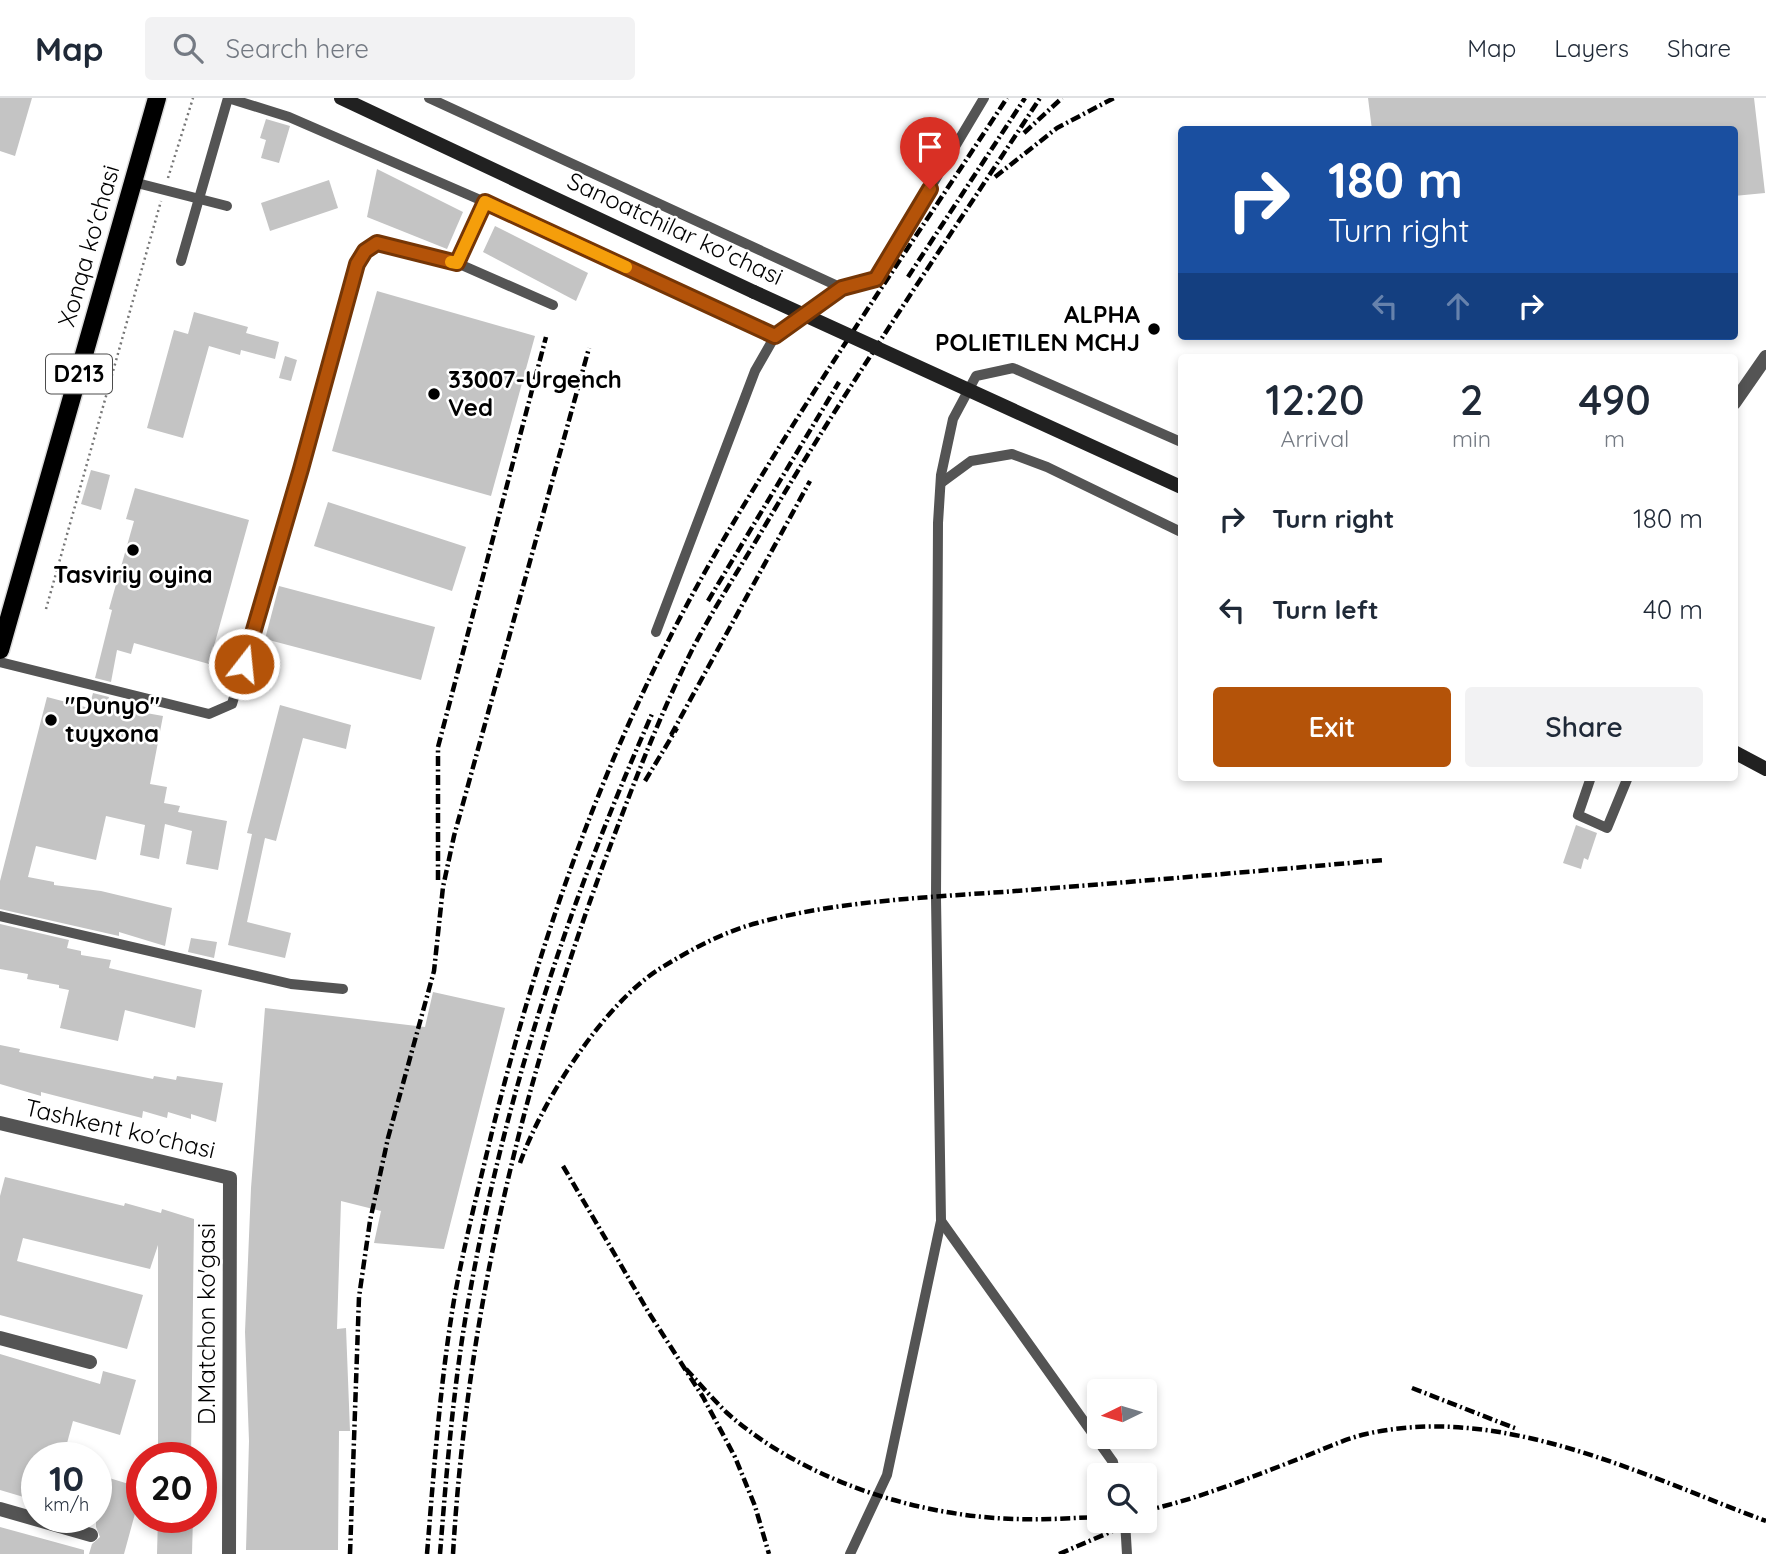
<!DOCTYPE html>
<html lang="en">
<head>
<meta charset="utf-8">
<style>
	:root { --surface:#fff; --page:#f2f2f3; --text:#1f2937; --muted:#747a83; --line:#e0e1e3; --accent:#b45309 }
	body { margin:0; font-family:Quicksand,sans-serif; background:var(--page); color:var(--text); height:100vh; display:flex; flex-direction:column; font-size:26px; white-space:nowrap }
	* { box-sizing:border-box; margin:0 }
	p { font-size:23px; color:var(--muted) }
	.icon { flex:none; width:38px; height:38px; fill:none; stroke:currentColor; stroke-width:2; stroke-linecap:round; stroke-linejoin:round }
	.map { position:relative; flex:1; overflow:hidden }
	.drawer { position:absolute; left:1178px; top:256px; width:560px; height:427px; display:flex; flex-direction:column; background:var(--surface); border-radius:7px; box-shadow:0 4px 10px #0003 }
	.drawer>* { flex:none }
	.guide { position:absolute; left:1178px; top:28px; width:560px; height:214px; border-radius:7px; box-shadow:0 4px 10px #0003; background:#1a4fa0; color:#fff; overflow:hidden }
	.needle { width:46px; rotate:265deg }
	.fabs { position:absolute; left:1087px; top:1281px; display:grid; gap:14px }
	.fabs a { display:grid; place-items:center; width:70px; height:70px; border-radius:7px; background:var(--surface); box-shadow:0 4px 10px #0003; font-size:35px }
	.speed { position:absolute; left:21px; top:1344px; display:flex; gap:14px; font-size:35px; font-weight:700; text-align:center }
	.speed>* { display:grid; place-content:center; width:91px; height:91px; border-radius:50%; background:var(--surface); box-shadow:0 4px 10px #0003; line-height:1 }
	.speed small { font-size:18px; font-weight:400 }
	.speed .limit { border:10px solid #d22; background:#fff; color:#111 }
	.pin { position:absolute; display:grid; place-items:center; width:60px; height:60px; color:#fff; margin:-72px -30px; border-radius:50% 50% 50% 0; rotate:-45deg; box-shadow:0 0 7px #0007 }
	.pin .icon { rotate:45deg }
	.me { position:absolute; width:77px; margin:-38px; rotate:16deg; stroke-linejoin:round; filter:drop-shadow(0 0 5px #0008) }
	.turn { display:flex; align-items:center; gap:24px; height:147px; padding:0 35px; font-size:32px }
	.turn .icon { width:91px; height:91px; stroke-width:2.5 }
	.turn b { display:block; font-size:49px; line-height:60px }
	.lanes { display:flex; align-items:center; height:66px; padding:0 35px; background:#0003; justify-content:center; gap:35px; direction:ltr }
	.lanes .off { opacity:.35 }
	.eta { display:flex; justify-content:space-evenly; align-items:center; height:119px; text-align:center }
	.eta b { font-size:42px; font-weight:600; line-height:49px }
	.action { display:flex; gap:14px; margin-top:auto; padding:14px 35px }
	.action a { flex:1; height:80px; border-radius:7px; background:var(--accent); color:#fff; font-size:28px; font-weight:600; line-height:80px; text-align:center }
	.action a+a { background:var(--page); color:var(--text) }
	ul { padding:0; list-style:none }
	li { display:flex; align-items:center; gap:21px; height:91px; padding:0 35px }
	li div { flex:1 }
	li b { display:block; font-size:26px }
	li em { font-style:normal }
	header { display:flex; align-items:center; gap:42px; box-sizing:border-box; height:98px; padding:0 35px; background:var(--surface); border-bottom:2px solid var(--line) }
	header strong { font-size:33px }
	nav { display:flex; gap:38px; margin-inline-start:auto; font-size:24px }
	.search { width:490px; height:63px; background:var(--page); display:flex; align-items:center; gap:18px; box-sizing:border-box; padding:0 24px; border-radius:7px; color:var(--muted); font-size:26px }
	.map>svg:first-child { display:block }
	.building { fill:#c4c4c4 }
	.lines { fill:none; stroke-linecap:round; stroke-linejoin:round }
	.primary-casing { stroke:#dbdbdb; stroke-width:21 }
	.path { stroke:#767676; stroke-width:2.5; stroke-dasharray:2 3.5; stroke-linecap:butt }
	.service { stroke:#545454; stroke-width:10 }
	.minor { stroke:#545454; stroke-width:14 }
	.tertiary { stroke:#545454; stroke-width:14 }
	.secondary { stroke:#212121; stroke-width:14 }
	.primary { stroke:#000; stroke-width:18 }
	.rail { stroke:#000; stroke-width:4.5; stroke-dasharray:10 3.5 2 3.5; stroke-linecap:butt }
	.secondary-bridge { stroke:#212121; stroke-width:14 }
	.route-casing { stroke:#753606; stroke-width:18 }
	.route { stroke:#b45309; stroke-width:12 }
	.slow { stroke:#f59e0b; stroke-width:12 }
	.poi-dot { fill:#000; stroke:#fff; stroke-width:2.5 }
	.labels { text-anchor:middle; stroke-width:5; stroke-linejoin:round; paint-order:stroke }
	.shield { fill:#fff; stroke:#4c4c4c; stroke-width:2 }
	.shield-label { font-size:23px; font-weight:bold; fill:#000 }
	.street-label { font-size:24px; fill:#000; stroke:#fff }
	.poi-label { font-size:24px; font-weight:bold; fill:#000; stroke:#fff; text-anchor:start }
</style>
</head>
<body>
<header>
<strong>Map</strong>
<div class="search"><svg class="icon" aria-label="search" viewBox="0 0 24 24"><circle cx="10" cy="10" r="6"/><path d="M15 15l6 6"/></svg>Search here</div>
<nav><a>Map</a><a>Layers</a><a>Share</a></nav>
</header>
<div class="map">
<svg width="1766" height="1456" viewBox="0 0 1766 1456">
	<rect width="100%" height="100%" fill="#fff"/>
	<g class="building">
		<polygon points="0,0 32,0 15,58 0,53"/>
		<polygon points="1368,0 1754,0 1765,95 1734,98 1734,32 1372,32"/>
		<polygon points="266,21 290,28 279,65 261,60 266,42 260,40"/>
		<polygon points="377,71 463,114 447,151 367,119"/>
		<polygon points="329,82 338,110 270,133 261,105"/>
		<polygon points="495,128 588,175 576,203 483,154"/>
		<polygon points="377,193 535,238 491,398 332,353"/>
		<polygon points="194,214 248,229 246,235 279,244 275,261 241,252 240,257 209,248 183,340 147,330 174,232 188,236"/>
		<polygon points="285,258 297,262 291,283 279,280"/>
		<polygon points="91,372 110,377 101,412 81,406"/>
		<polygon points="135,390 249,422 209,566 134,545 131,556 117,552 111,584 95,580 112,512 109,511 134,423 126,421"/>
		<polygon points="328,404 466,449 452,493 314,448"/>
		<polygon points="279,488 435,529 421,582 265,541"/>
		<polygon points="93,595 109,599 107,608 163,618 150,686 167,689 164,705 180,708 178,714 227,723 218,772 186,766 192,733 165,726 159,761 140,757 145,727 106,718 96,762 36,748 28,779 54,784 54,787 101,793 172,810 165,848 119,834 119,838 0,811 0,783 47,599 89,610"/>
		<polygon points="280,607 351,627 346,651 303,640 276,743 265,740 247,824 291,835 285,860 228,847 252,736 247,735"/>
		<polygon points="1576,727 1597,735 1588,762 1584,760 1581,771 1563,765"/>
		<polygon points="0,826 69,842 67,850 81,853 81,857 111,862 109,870 202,892 195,930 125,912 118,943 60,930 69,892 59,890 59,887 27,881 28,876 0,871"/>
		<polygon points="191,840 217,844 214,860 188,854"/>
		<polygon points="433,894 505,910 444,1151 374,1145 381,1113 341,1103 337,1231 346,1230 350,1333 339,1333 338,1452 246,1452 249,1343 245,1234 251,1090 265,910 425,929"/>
		<polygon points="0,947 20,951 19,954 153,981 154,978 176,982 177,978 223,985 216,1024 191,1016 191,1021 168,1014 167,1020 143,1013 142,1020 41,994 41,998 0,986"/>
		<polygon points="5,1079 124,1108 125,1105 161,1115 162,1111 194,1121 191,1360 158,1360 158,1147 150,1171 23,1140 17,1163 143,1197 127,1251 0,1217 0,1098"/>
		<polygon points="0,1256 100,1286 103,1273 136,1282 120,1337 73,1323 63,1360 37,1360 37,1403 0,1392"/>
		<polygon points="96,1376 142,1390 124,1456 89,1456 92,1446 100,1439 96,1429"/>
		<polygon points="158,1419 193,1419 192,1456 157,1456"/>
		<polygon points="0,1429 84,1452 84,1456 0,1456"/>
	</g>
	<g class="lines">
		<g class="primary-casing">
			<polyline id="primary" points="0,552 157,0"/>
		</g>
		<g class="path">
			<polyline points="168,80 193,0"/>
			<polyline points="46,511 161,103"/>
		</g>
		<g class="service">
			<polyline points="228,0 289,19 485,104 775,238 755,273 656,534"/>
			<polyline points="429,0 842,190 876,181 984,0"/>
			<polyline points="133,84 227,108"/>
			<polyline points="181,163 228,0"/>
			<polyline points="457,165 485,104"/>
			<polyline points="775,238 842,190"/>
			<polyline points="941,385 971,363 1012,356 1047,369 1181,434"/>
			<polyline points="0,564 209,616 232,606 301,371 357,165 365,153 377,145 457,165 553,207"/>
			<polyline points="1591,679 1578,717 1607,730 1628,679"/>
			<polyline points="0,818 291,886 343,891"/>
			<polyline points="941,1123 1113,1364 1116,1377"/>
			<polyline points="1125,1423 1127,1456"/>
			<polyline points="850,1456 887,1377 941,1123 936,800 938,425 941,377 953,321 976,278 1013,270 1181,344"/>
		</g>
		<g class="minor">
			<polyline points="1734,305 1766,259"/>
			<polyline points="0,1240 90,1264"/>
			<polyline points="0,1411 91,1437"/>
		</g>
		<polyline class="tertiary" points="0,1025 230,1080 229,1456"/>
		<g class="secondary">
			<polyline points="341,0 754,194"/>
			<polyline points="1734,654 1766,671"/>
		</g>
		<use href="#primary" class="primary"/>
		<g class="rail">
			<polyline points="1024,35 1062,0"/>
			<polyline points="995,79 1057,30 1114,0"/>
			<polyline points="908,179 1025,0"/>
			<polyline points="708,503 839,284"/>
			<polyline points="671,637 810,383"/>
			<polyline points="645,683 677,630"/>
			<polyline points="438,782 438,649 546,239"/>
			<path d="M520,1065C542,1003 604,905 661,870C690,852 723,834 757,825C848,800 947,799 1041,791C1155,782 1270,772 1384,762"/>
			<polyline points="563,1068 649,1215 703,1299 735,1359 755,1408 769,1456"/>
			<path d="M686,1271C699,1285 712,1300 726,1314C802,1382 918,1419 1018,1421C1045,1422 1072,1420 1099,1419"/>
			<polyline points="1412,1290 1517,1331"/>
			<path d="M1144,1413C1198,1401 1249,1380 1301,1360C1322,1352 1344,1341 1366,1336C1501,1305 1642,1377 1766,1423"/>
			<polyline points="350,1456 359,1199 370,1123 388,1040 434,873 443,789 454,738 589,250"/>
			<path d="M427,1456C434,1371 440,1286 454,1202C464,1147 478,1092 491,1038C539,842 606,649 706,472C798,310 905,156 1007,0"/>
			<path d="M440,1456C447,1368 454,1280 470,1194C506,994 570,801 652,616"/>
			<path d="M453,1456C467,1218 520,994 602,770C630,695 658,620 694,548C715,508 740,470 763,431C850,283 947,143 1040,0"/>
			<polyline points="1059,1456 1136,1423"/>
		</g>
		<polyline class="secondary-bridge" points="754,194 1181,389"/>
	</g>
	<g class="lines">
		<g class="route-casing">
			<polyline id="route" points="244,566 301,371 357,166 365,153 377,145 457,165 485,104 775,238 842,190 876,181 930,91"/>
		</g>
		<use href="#route" class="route"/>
		<polyline class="slow" points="451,164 457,165 485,104 626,169"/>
	</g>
	<g class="poi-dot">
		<circle cx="1154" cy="231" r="7"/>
		<circle cx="434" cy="296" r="7"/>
		<circle cx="133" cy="452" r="7"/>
		<circle cx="51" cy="622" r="7"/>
	</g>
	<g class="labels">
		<rect class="shield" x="46" y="256.5" width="66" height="39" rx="5"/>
		<g class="shield-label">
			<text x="79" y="284">D213</text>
		</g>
		<g class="street-label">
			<text transform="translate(675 131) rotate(25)" y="8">Sanoatchilar ko'chasi</text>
			<text transform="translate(89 148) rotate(-74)" y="8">Xonqa ko'chasi</text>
			<text transform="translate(120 1031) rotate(13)" y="8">Tashkent ko'chasi</text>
			<text transform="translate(207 1226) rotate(-90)" y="8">D.Matchon ko'gasi</text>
		</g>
		<g class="poi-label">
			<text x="1140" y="225" text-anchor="end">ALPHA<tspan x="1140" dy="28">POLIETILEN MCHJ</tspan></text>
			<text x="448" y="290">33007-Urgench<tspan x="448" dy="28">Ved</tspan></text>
			<text x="133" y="485" text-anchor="middle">Tasviriy oyina</text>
			<text x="65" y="616">"Dunyo"<tspan x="65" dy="28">tuyxona</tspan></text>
		</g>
	</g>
</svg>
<div class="fabs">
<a><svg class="needle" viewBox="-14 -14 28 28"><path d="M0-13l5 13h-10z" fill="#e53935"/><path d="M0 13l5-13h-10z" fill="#747a83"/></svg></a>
<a><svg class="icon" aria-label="search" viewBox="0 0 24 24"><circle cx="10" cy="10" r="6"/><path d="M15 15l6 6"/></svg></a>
</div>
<div class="speed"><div>10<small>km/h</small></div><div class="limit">20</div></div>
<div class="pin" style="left:930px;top:91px;background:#d93025"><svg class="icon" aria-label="arrive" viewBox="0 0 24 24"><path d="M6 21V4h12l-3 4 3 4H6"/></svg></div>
<svg class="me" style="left:244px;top:566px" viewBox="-20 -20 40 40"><circle r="17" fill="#b45309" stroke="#fff" stroke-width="3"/><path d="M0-11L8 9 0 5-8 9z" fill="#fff"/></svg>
<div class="guide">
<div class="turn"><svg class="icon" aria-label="right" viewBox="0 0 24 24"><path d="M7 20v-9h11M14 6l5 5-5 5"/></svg><div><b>180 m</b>Turn right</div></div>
<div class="lanes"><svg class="icon off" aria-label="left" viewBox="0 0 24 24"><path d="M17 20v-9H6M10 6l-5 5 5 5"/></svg><svg class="icon off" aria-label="ahead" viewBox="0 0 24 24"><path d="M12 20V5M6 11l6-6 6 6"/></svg><svg class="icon" aria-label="right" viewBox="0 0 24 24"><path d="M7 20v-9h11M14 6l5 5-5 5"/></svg></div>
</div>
<section class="drawer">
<div class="eta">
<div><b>12:20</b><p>Arrival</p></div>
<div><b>2</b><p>min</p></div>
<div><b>490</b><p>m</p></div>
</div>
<ul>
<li><svg class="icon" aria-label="right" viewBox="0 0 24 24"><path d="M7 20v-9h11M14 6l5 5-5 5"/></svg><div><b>Turn right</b></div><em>180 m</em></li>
<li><svg class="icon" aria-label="left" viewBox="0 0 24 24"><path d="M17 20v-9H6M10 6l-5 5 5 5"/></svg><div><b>Turn left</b></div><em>40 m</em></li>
</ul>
<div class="action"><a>Exit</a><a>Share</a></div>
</section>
</div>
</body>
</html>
